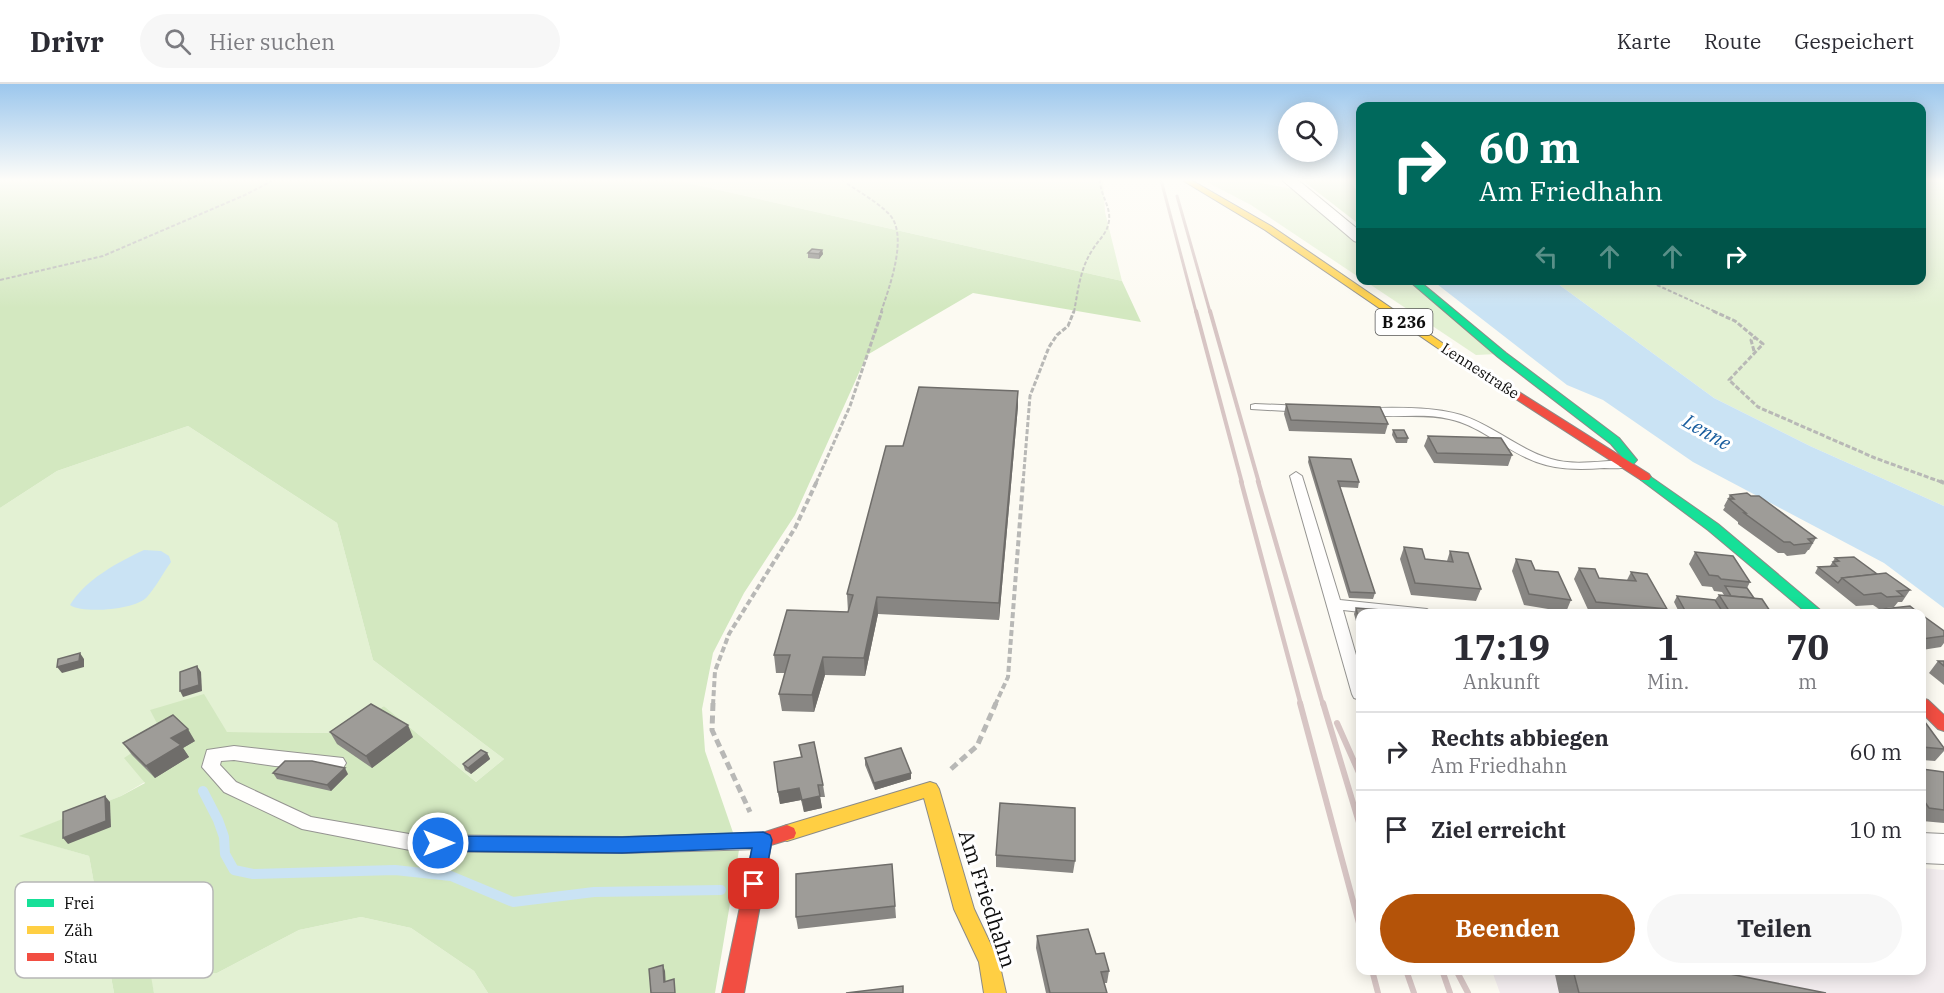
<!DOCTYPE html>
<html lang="de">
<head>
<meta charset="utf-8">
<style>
	:root { --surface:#fff; --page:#f7f7f7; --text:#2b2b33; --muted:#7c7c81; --line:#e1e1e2; --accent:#b45309 }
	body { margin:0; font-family:"IBM Plex Serif",serif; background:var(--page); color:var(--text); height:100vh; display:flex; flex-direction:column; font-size:22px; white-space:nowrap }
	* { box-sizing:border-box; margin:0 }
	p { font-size:20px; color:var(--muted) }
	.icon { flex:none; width:33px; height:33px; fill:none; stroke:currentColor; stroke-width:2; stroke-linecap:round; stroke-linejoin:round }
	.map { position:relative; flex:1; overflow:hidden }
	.details { position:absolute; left:1356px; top:525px; width:570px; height:366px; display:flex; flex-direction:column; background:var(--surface); border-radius:12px; box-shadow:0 3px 15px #0003 }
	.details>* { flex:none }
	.hud { position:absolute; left:1356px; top:18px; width:570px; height:183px; border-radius:12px; box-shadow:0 3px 15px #0003; background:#00695c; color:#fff; overflow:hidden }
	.buttons { position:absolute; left:1278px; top:18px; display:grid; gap:12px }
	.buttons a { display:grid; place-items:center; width:60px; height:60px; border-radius:50%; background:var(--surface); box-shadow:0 3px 15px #0003; font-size:30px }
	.pin { position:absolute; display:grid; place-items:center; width:51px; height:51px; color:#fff; margin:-26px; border-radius:12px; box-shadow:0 3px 9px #0006 }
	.me { position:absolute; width:66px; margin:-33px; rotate:90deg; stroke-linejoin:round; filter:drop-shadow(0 0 4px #0008) }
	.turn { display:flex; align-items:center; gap:21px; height:126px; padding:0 24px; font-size:27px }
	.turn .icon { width:78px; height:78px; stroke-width:2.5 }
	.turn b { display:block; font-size:42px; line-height:51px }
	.lanes { display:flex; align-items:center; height:57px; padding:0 24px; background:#0003; justify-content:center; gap:30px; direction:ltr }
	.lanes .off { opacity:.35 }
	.eta { display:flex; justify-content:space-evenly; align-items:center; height:102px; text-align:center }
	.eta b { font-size:36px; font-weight:700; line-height:42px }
	.primary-button { display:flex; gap:12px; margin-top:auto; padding:12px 24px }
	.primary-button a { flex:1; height:69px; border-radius:36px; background:var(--accent); color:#fff; font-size:24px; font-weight:700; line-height:69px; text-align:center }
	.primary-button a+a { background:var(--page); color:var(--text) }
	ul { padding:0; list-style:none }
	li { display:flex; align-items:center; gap:18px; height:78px; padding:0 24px; border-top:2px solid var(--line) }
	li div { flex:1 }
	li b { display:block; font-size:22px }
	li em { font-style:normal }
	header { display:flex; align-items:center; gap:36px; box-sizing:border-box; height:84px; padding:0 30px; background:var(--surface); border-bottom:2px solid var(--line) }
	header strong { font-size:28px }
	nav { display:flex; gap:33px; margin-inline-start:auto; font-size:21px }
	.search { width:420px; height:54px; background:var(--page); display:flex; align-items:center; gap:15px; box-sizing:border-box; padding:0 21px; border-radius:33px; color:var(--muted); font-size:22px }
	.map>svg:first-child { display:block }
	.industrial { fill:#f3edef }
	.green { fill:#e3f1d3 }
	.forest { fill:#d3e8c0 }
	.water { fill:#cae3f4 }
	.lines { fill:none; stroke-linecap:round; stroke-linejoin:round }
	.stream { stroke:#cae3f4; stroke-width:10 }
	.lane-casing { stroke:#959491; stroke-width:2 }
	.street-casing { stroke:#959491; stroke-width:2 }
	.fast-casing { stroke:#8c8b87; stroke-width:2 }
	.slow-casing { stroke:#8c8b87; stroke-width:2 }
	.jam-casing { stroke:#8c8b87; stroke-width:2 }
	.path-far3 { stroke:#b8b8b6; stroke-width:2; stroke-dasharray:4 2; stroke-linecap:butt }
	.path-far2 { stroke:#b8b8b6; stroke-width:3; stroke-dasharray:5 2; stroke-linecap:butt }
	.path-far1 { stroke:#b8b8b6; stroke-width:4; stroke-dasharray:6 3; stroke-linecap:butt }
	.path { stroke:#b8b8b6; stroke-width:5; stroke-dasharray:8 4.5; stroke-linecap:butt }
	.lane { fill:#fffefd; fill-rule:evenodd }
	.street { fill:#fffefd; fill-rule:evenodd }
	.fast { fill:#16e098; fill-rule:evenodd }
	.slow { fill:#ffcf43; fill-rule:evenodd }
	.jam { fill:#f24e42; fill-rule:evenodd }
	.rail-far3 { stroke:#d7c5c4; stroke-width:3 }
	.rail-far2 { stroke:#d7c5c4; stroke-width:4 }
	.rail-far1 { stroke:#d7c5c4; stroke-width:4.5 }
	.rail { stroke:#d7c5c4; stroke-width:6 }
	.wall { fill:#888683 }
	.shaded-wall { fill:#6f6d6a }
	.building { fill:#9e9c98; stroke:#6f6d6a; stroke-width:1.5 }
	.route { fill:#1a73e8; stroke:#114b97; stroke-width:1.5 }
	.labels { text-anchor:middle; stroke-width:6; stroke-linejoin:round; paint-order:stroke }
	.far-street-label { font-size:15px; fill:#0e0e0e; stroke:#fff }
	.shield { fill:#fff; stroke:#565656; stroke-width:1.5 }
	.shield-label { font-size:16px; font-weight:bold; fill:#0e0e0e }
	.water-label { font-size:20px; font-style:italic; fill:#195d9e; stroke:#fff }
	.near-street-label { font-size:21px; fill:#0e0e0e; stroke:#fff }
	.key { fill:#fff; stroke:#b7b7b7; stroke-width:1.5 }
	.key-label { font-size:16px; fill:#0e0e0e }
</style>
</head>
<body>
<header>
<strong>Drivr</strong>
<div class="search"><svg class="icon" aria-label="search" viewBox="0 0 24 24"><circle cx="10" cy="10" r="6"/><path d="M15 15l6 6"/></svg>Hier suchen</div>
<nav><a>Karte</a><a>Route</a><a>Gespeichert</a></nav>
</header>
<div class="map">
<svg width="1944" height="909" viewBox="0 0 1944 909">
	<rect width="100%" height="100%" fill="#fcfaf2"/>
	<polygon class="industrial" points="1922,784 1944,786 1944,909 1500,909 1492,887 1922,886"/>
	<g class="green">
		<polygon points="675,96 1103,96 1105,128 1122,197"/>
		<polygon points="1203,96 1245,96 1299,106 1360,157 1360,194 1251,121"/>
		<polygon points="1922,96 1944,96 1944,422 1810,362 1714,314 1554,197 1922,196"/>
		<polygon points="1365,197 1408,197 1497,270 1476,271"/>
		<polygon points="188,342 337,439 373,576 504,675 476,698 384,622 339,649 227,648 151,626 162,649 145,698 121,712 21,752 89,772 114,909 0,909 0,424 57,387"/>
		<polygon points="361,833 411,844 474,887 488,909 154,909 150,892 217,889 299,846"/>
	</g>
	<g class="forest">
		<polygon points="0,96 675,96 1122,197 1141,238 973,209 867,271 795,431 744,509 713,569 702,625 705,667 739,766 715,909 488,909 474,887 411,844 361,833 299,846 217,889 151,892 154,909 114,909 89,772 19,752 121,712 145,699 124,674 162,649 150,626 204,610 227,648 339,649 384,622 476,698 504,675 373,576 337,439 188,342 57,387 0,424"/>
		<polygon points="1302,96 1349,96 1360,111 1360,141"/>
	</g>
	<g class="water">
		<polygon points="1433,197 1554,197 1714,314 1810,362 1944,422 1944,524 1884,479 1693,378 1603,316 1567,301"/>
		<path d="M144,466L161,467L169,472L171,478C163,489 156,503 147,513C135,526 83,530 70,521C85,496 118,478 144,466Z"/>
	</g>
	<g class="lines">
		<polyline class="stream" points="203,707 218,736 224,753 225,770 234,786 253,790 395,786 451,792 513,818 594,808 721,806"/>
		<g class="lane-casing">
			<g id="lane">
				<polygon points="1255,320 1304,322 1310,325 1304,328 1251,325 1251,321"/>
				<path d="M1365,324C1397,324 1430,322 1461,331C1493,341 1519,366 1551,375C1574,382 1600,377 1624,376L1630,380C1624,386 1613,384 1604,384C1577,386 1552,386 1527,374C1500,362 1478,341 1449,335C1420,328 1389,336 1361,329L1359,327Z"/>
				<polygon points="1296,388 1302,392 1340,516 1427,525 1434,530 1378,530 1343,526 1360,585 1360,616 1354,614 1352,610 1290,392"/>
				<polygon points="234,662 343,674 346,679 343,684 337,686 275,682 234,676 221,677 220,681 236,698 311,733 415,751 622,753 758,749 765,752 767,757 765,762 758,765 622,769 415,767 302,745 224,708 202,683 207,666"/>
			</g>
		</g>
		<g class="street-casing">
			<g id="street">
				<polygon points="1282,96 1298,96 1360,147 1360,159 1354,157"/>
				<polygon points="1922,749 1944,750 1944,780 1922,779"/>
			</g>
		</g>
		<g class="fast-casing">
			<g id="fast">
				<path d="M1408,196H1418L1506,269L1619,354L1637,376C1633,382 1626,384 1620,383L1618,380L1624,375L1611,360L1498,273Z"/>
				<polygon points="1645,389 1718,440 1825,530 1808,530 1708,446 1641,396 1639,393"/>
			</g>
		</g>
		<g class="slow-casing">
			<g id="slow">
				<polygon points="1182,96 1191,96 1271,142 1454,267 1449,270 1445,269 1265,146"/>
				<polygon points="930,698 936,700 939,705 974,825 999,878 1006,909 984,909 979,878 954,825 924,714 787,757 780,754 778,749 780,744 787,741"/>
			</g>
		</g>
		<g class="jam-casing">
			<g id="jam">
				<polygon points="1449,264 1649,390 1651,393 1649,396 1641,396 1445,269 1444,267"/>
				<polygon points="1922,614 1928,616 1944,631 1944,647 1938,645 1922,629"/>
				<polygon points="787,741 794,744 796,749 794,754 771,761 744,909 722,909 754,756 756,751"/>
			</g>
		</g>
		<g class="path-far3">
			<path d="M842,96C857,107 875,116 888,129C910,149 889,204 881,228"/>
			<polyline points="0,196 103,172 245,111 274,96"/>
			<polyline points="1646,196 1716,228"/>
			<path d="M1074,228C1078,207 1080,184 1093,165C1099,155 1107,150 1109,137C1111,122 1100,111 1100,96"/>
		</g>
		<g class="path-far2">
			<polyline points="1713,227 1735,237 1763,260 1729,296 1758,323 1875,374 1944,399"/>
			<polyline points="1754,267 1751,256 1756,253"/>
			<polyline points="816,399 850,322 882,227"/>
			<polyline points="1023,399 1030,312 1049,263 1057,251 1068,242 1074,227"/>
		</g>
		<g class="path-far1">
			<polyline points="1940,397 1944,399"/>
			<polyline points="713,621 715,587 729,550 795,444 817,397"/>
			<polyline points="995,621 1008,593 1023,397"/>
		</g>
		<g class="path">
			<polyline points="713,619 712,646 750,728"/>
			<polyline points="951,685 977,662 996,619"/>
		</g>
		<use href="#lane" class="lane"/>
		<use href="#street" class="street"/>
		<use href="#fast" class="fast"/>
		<use href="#slow" class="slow"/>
		<use href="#jam" class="jam"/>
		<g class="rail-far3">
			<polyline points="1161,96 1196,228"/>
			<polyline points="1177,112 1210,228"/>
		</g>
		<g class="rail-far2">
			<polyline points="1196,227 1242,399"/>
			<polyline points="1210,227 1259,399"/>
		</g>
		<g class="rail-far1">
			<polyline points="1241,397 1301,621"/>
			<polyline points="1258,397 1323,621"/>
		</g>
		<g class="rail">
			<polyline points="1300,619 1360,843"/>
			<polyline points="1323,619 1360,742"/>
			<polyline points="1337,639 1360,691"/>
			<polyline points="1372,886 1378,909"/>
			<polyline points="1406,886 1414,909"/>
			<polyline points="1442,886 1450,909"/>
			<polyline points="1456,886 1468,909"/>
		</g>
	</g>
	<g class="wall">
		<polygon points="822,166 823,170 819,175 808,174 808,169"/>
		<polygon points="1018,307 1018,322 999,536 878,530 865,592 825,591 814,628 782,627 779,610 785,589 776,589 774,571 848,528 847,510 903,362"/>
		<polygon points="1286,320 1388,340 1385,350 1289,347 1284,330"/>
		<polygon points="1393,346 1408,354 1407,359 1396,359 1392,351"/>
		<polygon points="1428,352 1512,371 1508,382 1434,379 1424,362"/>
		<polygon points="1309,373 1359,398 1358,404 1340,403 1375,509 1373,515 1349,514 1308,378"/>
		<polygon points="1730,411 1816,454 1809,466 1808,466 1805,470 1787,472 1784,469 1778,469 1738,440 1738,438 1723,426 1725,423 1724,422"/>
		<polygon points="1404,463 1425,475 1447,477 1450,467 1481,505 1476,517 1411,511 1400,475"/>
		<polygon points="1695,468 1750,498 1747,504 1754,514 1772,530 1680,530 1674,518 1677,512 1715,516 1719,511 1724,511 1722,508 1714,507 1712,503 1702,502 1689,480"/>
		<polygon points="1835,474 1877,490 1910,506 1902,518 1898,518 1894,523 1879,525 1873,521 1856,522 1815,489 1818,483 1830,482"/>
		<polygon points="1516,475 1571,516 1566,528 1524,521 1512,487"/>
		<polygon points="1579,484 1599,494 1627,496 1631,488 1667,525 1665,530 1590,530 1574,495"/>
		<polygon points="1356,524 1360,530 1360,552 1354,530"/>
		<polygon points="1922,531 1944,547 1944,559 1941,563 1922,566"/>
		<polygon points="1938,577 1944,577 1944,601 1929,589"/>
		<polygon points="1922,634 1944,664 1944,667 1935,677 1922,676"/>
		<polygon points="330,648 413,653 372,684 337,660"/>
		<polygon points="195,657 183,664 189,673 155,694 132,671 123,659"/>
		<polygon points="799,661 823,701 825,713 820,713 822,724 804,728 801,716 780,720 778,708 801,673"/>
		<polygon points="487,669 490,675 471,690 465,686 463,680"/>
		<polygon points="865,674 911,689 911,695 875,706 865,681"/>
		<polygon points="1922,685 1944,688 1944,739 1922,737"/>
		<polygon points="273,689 348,690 331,707 277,695"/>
		<polygon points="996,771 1075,777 1073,789 996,783"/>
		<polygon points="892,780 896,834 798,845 796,833"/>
		<polygon points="1037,852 1096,870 1109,887 1107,899 1104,899 1107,909 1046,909 1036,864"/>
		<polygon points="1554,886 1710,886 1826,909 1559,909"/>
	</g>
	<g class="shaded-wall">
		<polygon points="822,166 823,170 819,175 819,170"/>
		<polygon points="1018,307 1018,322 999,536 999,519"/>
		<polygon points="877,513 878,530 865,592 864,574"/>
		<polygon points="80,569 84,575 84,583 62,589 57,583"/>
		<polygon points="823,573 825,591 814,628 812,611"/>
		<polygon points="197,582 201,588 202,607 183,613 180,607"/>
		<polygon points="408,641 413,653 372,684 366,672"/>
		<polygon points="188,645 195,657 183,664 189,673 155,694 146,682 171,654"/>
		<polygon points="487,669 490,675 471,690 468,684"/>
		<polygon points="345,684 348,690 331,707 327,701"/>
		<polygon points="911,689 911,695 875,706 874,699"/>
		<polygon points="799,704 801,716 780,720 778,708"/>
		<polygon points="105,712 110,718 111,743 68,760 63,754"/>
		<polygon points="820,712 822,724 804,728 802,716"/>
		<polygon points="663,881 665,887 666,904 664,898"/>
	</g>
	<g class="building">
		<polygon points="812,165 822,166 819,170 808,169"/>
		<polygon points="919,303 1018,307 999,519 877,513 864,574 823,573 812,611 779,610 790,571 774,571 787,526 848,528 853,511 847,510 886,362 903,362"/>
		<polygon points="1286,320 1380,323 1388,340 1291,336"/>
		<polygon points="1393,346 1404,346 1408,354 1397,354"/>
		<polygon points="1428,352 1501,354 1512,371 1437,369"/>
		<polygon points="1309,373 1351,375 1359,398 1338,397 1375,509 1350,508"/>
		<polygon points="1747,409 1751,412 1759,412 1816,454 1808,455 1812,459 1794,461 1790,458 1784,458 1744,429 1746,429 1729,415 1734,415 1730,411"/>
		<polygon points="1404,463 1422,465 1425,475 1453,478 1450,467 1468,469 1481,505 1415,499"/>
		<polygon points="1695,468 1733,472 1750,498 1721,495 1718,492 1709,491"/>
		<polygon points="1854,473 1877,490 1842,494 1838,499 1818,483 1837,482 1833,478 1839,477 1835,474"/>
		<polygon points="1516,475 1531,477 1535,486 1558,488 1571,516 1529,510"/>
		<polygon points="1579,484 1595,485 1599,494 1622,496 1636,497 1631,488 1647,490 1667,525 1596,518"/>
		<polygon points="1886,489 1910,506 1897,507 1903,512 1887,513 1881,509 1864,511 1842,494"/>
		<polygon points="1725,502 1747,504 1754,514 1731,512"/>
		<polygon points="1719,511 1762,515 1772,530 1731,530"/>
		<polygon points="1677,512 1715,516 1724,530 1687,530"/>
		<polygon points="1910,522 1920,530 1877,530 1873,526"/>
		<polygon points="1356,524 1381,526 1382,530 1360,530 1360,541"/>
		<polygon points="1922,531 1944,547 1944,552 1922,555"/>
		<polygon points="80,569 79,577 57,583 58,575"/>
		<polygon points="1938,577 1944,577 1944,582"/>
		<polygon points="197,582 199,601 180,607 180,588"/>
		<polygon points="371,620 408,641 366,672 330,648"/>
		<polygon points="173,631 188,645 171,654 181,661 146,682 123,659"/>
		<polygon points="1922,634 1944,664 1944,665 1922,663"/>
		<polygon points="814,658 823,701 818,701 820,712 802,716 799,704 778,708 774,678 802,673 799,661"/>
		<polygon points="901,664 911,689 874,699 865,674"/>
		<polygon points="481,666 487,669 468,684 463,680"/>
		<polygon points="285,677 312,677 345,684 327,701 273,689"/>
		<polygon points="1922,685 1944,688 1944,726 1929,724 1922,714"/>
		<polygon points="105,712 106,737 63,754 63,728"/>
		<polygon points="1000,719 1075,724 1075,777 996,771"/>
		<polygon points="892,780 895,822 796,833 796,790"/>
		<polygon points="1088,845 1096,870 1104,869 1109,887 1101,888 1107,909 1050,909 1037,852"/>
		<polygon points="663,881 664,898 674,895 675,909 651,909 649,885"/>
		<polygon points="1573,886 1710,886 1826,909 1579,909"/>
		<polygon points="903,902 903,909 846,909"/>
	</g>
	<linearGradient id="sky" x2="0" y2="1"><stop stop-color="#9cc7ed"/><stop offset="0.43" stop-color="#fefdf9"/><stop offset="1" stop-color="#fefdf9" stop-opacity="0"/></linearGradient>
	<rect width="1944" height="224" fill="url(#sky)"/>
	<polygon class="route" points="763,748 770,751 772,756 764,800 761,806 754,808 747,806 745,800 752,764 622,769 438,767 431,765 428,759 431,754 438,752 622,753"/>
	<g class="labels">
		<g class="far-street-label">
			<text transform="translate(1480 287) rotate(33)" y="5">Lennestraße</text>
		</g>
		<rect class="shield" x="1375.5" y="225" width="57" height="26" rx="4.5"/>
		<g class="shield-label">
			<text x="1404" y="244">B 236</text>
		</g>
		<g class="water-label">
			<text transform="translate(1707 348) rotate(30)" y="7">Lenne</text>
		</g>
		<g class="near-street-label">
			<text transform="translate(987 815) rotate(72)" y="7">Am Friedhahn</text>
		</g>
	</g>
	<rect x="15" y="798" width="198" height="96" rx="9" class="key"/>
	<rect x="27" y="815" width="27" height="8" fill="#16e098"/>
	<rect x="27" y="842" width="27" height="8" fill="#ffcf43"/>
	<rect x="27" y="869" width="27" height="8" fill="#f24e42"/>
	<g class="key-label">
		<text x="64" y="825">Frei</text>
		<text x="64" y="852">Zäh</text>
		<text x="64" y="879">Stau</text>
	</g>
</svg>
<div class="buttons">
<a><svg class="icon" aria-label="search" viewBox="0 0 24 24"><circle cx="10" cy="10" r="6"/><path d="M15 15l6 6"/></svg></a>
</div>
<div class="pin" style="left:754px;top:800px;background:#d93025"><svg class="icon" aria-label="arrive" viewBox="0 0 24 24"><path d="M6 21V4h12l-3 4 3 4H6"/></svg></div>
<svg class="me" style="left:438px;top:759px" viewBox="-20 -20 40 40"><circle r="17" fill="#1a73e8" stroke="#fff" stroke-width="3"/><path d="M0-11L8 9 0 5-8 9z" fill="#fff"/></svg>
<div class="hud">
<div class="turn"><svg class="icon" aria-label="right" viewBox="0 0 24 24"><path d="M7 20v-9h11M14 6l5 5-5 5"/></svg><div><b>60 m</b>Am Friedhahn</div></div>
<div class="lanes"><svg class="icon off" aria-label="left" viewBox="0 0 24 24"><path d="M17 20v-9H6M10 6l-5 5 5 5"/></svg><svg class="icon off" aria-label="ahead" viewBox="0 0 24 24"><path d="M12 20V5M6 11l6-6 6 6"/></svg><svg class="icon off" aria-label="ahead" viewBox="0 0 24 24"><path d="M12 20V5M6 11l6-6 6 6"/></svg><svg class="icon" aria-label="right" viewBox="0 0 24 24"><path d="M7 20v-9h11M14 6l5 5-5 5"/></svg></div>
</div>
<section class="details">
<div class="eta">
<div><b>17:19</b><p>Ankunft</p></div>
<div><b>1</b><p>Min.</p></div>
<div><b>70</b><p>m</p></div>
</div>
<ul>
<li><svg class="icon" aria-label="right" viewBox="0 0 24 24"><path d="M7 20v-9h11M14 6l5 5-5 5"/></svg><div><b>Rechts abbiegen</b><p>Am Friedhahn</p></div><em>60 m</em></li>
<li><svg class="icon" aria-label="arrive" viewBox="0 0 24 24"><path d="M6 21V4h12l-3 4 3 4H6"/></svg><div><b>Ziel erreicht</b></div><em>10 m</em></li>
</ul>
<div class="primary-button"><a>Beenden</a><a>Teilen</a></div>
</section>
</div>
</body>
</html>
